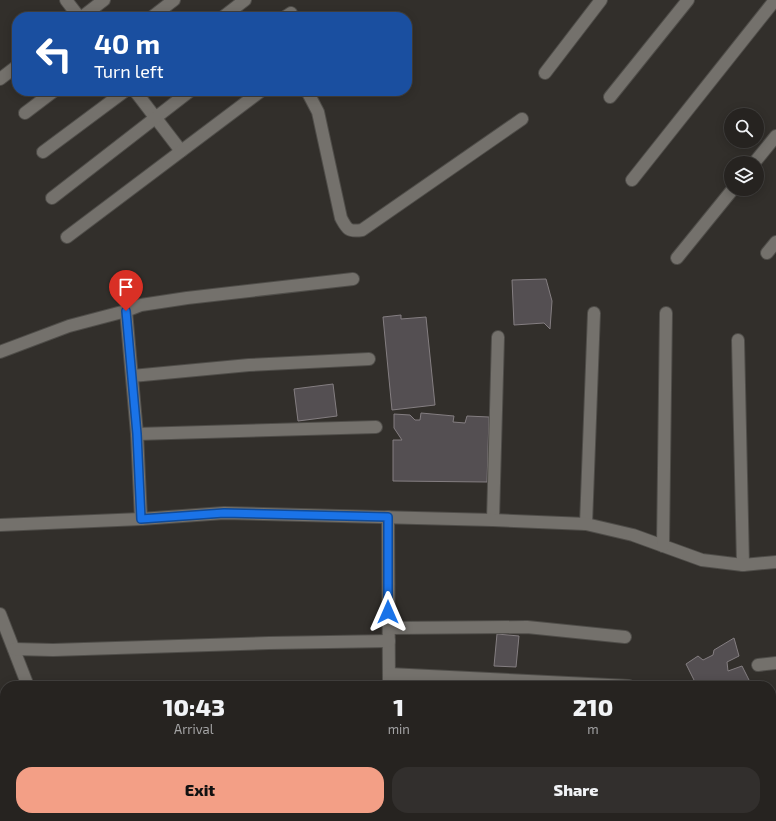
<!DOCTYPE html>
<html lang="en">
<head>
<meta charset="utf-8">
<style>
	:root { --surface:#262320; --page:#322f2d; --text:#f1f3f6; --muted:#a4a4a5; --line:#42403e; --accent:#f39f86 }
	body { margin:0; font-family:"Exo 2",sans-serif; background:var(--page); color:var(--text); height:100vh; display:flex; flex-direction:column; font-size:15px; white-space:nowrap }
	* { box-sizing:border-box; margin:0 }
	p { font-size:13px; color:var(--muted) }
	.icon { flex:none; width:22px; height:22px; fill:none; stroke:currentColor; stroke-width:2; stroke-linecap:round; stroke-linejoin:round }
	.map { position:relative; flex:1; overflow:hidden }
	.panel { position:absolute; left:0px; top:681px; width:776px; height:140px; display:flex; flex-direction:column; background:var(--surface); border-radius:16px 16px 0 0; box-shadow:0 2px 10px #0003,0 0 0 1px var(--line) }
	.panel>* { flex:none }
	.guide { position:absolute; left:12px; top:12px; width:400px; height:84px; border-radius:16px; box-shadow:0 2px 10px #0003,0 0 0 1px var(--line); background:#1a4fa0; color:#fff; overflow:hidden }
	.tools { position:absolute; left:724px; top:108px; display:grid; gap:8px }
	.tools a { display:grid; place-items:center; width:40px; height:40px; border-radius:50%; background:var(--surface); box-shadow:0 2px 10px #0003,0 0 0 1px var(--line); font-size:20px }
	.pin { position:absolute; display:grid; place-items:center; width:34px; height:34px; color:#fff; margin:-41px -17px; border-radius:50% 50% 50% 0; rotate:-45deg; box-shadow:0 0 4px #0007 }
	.pin .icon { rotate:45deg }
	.me { position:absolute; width:44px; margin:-22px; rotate:0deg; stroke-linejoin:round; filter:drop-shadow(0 0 3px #0008) }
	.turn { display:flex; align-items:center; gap:14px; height:84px; padding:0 16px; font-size:18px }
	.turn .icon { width:52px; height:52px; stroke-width:2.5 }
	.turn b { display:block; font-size:28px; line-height:34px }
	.eta { display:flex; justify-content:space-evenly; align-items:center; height:68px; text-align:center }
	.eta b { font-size:24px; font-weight:800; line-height:28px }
	.button { display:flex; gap:8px; margin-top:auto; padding:8px 16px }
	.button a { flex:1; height:46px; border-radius:16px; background:var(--accent); color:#111; font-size:16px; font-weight:800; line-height:46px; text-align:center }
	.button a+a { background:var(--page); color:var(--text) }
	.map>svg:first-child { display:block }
	.building { fill:#544f52; stroke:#847e81 }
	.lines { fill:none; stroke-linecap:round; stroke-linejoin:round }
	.minor-casing { stroke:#4f4d49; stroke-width:14 }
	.minor { stroke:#74716c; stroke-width:12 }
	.route-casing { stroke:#114b97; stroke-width:10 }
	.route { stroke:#1a73e8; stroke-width:7 }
</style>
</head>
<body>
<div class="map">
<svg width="776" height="821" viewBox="0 0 776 821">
	<rect width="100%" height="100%" fill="#322f2b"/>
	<g class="building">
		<polygon points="546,279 552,301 550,329 544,323 514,325 512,280"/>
		<polygon points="401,315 401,319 426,317 435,405 392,410 383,317"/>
		<polygon points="333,384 337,416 298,421 294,389"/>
		<polygon points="421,413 454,416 453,422 465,423 467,416 489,417 487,482 393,481 393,440 402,440 394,428 394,414 410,415 415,420 420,420"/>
		<polygon points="497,634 519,636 516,667 494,666"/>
		<polygon points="734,638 739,656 727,662 728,671 742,666 752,686 697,686 686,664 698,656 703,660 713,655 714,650"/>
		<polygon points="776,770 776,806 774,807 771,802 771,774"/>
	</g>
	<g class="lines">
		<g class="minor-casing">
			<g id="minor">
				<polyline points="66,0 79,17"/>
				<polyline points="82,17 104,0"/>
				<polyline points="152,17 174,0"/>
				<polyline points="223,17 245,0"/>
				<polyline points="285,17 291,13"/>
				<polyline points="545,73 601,0"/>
				<polyline points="0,79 17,66"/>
				<polyline points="135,91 181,151"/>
				<path d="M307,91L318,112L341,218C347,229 348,232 362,230L522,119"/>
				<polyline points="610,97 688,0"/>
				<polyline points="25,113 54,91"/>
				<polyline points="43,152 125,91"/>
				<polyline points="754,163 776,136"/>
				<polyline points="632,180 775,0"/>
				<polyline points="52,198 190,91"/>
				<polyline points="67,237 261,91"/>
				<polyline points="767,253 776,242"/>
				<polyline points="677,258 733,189"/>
				<polyline points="738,340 743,565"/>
				<polyline points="0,352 69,326 126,311"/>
				<polyline points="132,376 249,365 369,359"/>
				<polyline points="137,434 376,427"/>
				<polyline points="388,517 389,686"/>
				<polyline points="141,519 137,434 126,311 141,305 187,298 353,279"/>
				<polyline points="493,520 498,337"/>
				<polyline points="586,524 594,313"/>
				<polyline points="0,525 141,519 224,513 493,520 586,524 633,535 702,560 743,565 776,562"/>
				<polyline points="663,546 666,313"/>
				<polyline points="0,614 28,686"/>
				<polyline points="389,628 527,627 625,637"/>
				<polyline points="14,649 53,650 269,643 389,641"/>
				<polyline points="758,665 776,663"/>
				<polyline points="389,674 629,686"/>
				<polyline points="771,732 776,740"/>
				<polyline points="0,737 5,739"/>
				<polyline points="389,816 389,821"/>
				<polyline points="34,821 35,816"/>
			</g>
		</g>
		<use href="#minor" class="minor"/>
	</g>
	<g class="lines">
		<g class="route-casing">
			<polyline id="route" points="126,311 137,434 141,519 224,513 388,517 388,612"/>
		</g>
		<use href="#route" class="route"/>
	</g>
</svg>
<div class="tools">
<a><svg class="icon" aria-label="search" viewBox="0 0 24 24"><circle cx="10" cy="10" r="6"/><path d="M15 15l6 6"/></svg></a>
<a><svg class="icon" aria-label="layers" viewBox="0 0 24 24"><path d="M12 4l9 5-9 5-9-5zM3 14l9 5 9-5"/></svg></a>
</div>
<div class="pin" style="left:126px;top:311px;background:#d93025"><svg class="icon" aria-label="arrive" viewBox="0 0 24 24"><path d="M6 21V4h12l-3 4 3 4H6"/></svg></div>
<svg class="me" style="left:388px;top:612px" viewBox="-20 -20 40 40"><path d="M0-17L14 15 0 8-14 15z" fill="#1a73e8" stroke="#fff" stroke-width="4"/></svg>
<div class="guide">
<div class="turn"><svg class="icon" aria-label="left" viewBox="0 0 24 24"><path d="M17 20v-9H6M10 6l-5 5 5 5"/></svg><div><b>40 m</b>Turn left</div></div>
</div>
<section class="panel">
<div class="eta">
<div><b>10:43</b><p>Arrival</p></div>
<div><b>1</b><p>min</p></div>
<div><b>210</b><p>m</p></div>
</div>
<div class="button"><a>Exit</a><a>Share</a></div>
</section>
</div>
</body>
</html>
